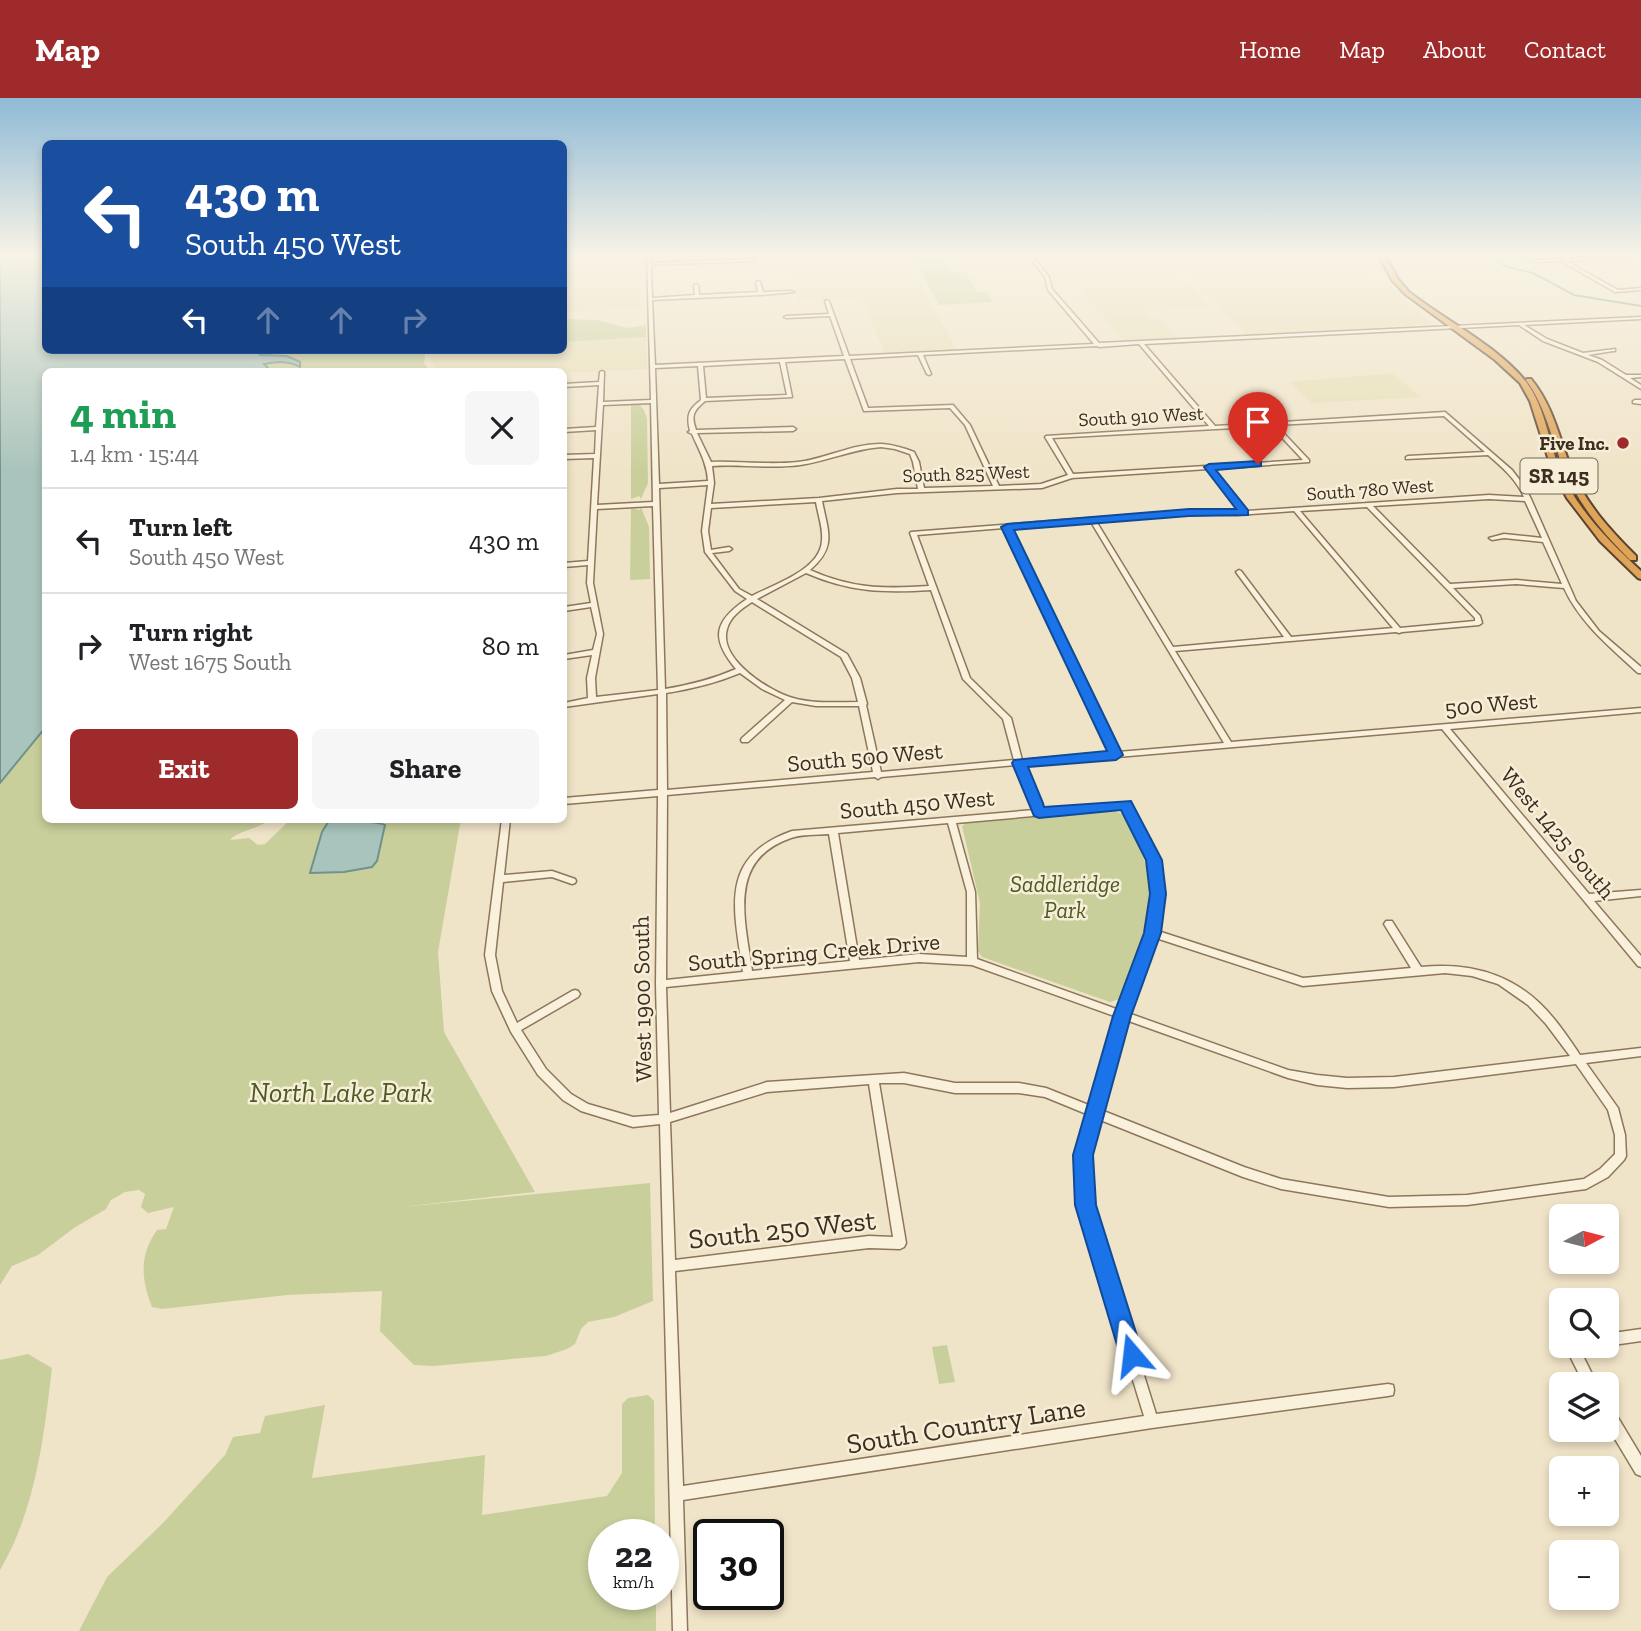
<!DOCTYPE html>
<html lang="en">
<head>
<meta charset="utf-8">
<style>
	:root { --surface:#fff; --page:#f6f6f6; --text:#202124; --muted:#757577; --line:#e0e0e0; --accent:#9e2a2b }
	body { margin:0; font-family:"Zilla Slab",serif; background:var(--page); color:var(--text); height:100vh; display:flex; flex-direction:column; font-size:26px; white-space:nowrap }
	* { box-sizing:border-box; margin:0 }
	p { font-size:23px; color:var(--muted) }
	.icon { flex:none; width:38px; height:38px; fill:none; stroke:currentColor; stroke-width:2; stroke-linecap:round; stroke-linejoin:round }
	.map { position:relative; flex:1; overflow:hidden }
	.panel { position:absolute; left:42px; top:270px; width:525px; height:455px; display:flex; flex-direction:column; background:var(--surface); border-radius:10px; box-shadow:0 4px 10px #0003 }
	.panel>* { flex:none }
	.banner { position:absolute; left:42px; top:42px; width:525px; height:214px; border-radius:10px; box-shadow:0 4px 10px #0003; background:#1a4fa0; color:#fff; overflow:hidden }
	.needle { width:46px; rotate:83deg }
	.controls { position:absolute; left:1549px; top:1106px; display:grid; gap:14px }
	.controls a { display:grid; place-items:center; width:70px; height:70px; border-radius:10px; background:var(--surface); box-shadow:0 4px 10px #0003; font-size:35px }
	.speed { position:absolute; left:588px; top:1421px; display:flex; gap:14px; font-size:35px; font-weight:700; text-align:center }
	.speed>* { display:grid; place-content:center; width:91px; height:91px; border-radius:50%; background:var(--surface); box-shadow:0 4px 10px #0003; line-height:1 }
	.speed small { font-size:18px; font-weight:400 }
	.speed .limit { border:4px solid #111; border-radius:10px; background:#fff; color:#111 }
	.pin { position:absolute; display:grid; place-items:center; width:60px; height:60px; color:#fff; margin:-72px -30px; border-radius:50% 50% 50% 0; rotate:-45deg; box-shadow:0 0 7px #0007 }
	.pin .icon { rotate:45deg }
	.me { position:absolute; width:77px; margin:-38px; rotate:343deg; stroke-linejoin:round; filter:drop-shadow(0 0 5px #0008) }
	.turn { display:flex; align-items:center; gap:24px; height:147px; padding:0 28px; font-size:32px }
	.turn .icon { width:91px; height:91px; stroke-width:2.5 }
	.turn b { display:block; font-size:49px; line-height:60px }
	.lanes { display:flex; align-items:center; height:66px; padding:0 28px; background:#0003; justify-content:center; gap:35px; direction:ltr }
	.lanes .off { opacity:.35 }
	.round { display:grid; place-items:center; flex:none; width:74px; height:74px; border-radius:10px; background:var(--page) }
	.head { display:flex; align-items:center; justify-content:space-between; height:119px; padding:0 28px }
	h1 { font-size:42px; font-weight:800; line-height:52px; color:#1e9e55 }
	.button { display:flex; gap:14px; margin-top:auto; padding:14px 28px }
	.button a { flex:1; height:80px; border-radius:10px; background:var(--accent); color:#fff; font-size:28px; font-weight:800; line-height:80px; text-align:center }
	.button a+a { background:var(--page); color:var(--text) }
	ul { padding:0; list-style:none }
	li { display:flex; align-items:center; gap:21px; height:105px; padding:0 28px; border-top:2px solid var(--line) }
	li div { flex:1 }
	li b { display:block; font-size:26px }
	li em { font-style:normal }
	header { display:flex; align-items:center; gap:42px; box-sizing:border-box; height:98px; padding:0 35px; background:var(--accent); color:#fff }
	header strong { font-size:33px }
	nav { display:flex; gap:38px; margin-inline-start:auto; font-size:24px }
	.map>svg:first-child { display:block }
	.farmland { fill:#e6deb5 }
	.green { fill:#c9cf9b }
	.water { fill:#a9c4bc; stroke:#6f938a; stroke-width:2 }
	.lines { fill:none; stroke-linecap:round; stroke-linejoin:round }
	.stream { stroke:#6f938a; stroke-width:2 }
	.minor-casing { stroke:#8d765c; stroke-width:3 }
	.highway-casing { stroke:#5b4430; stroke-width:4 }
	.minor { fill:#faf1dc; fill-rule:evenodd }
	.highway { fill:#e0a458; fill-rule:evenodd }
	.route { fill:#1a73e8; stroke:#114b97; stroke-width:2 }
	.poi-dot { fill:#9e2a2b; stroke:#f7eed8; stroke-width:2.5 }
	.labels { text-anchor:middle; stroke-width:5; stroke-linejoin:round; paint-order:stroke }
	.far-street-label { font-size:19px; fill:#3d2e20; stroke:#f7eed8 }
	.far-poi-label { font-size:19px; font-weight:bold; fill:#3d2e20; stroke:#f7eed8; text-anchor:end }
	.shield { fill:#f7eed8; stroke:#756857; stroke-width:2 }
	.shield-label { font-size:21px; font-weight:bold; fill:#3d2e20 }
	.street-label { font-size:23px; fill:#3d2e20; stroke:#f7eed8 }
	.park-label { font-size:23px; font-style:italic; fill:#4d5a26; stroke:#f7eed8 }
	.near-park-label { font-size:28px; font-style:italic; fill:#4d5a26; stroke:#f7eed8 }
	.near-street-label { font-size:28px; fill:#3d2e20; stroke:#f7eed8 }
</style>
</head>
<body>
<header>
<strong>Map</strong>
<nav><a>Home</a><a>Map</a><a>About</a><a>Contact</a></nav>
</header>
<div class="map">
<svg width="1641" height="1533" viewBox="0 0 1641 1533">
	<rect width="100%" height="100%" fill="#f0e4c8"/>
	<g class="farmland">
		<polygon points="639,158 639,210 564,215 564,175 567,159"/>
		<polygon points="782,158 902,158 917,179 957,252 885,255 861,200 797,203"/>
		<polygon points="1035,158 1159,158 1186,184 1184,187 1189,188 1211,210 1145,213 1148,218 1162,223 1179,240 1122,242 1102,218 1104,215 1098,214 1081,191 1062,192"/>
		<polygon points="1165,158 1363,158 1372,178 1379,179 1433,226 1248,238"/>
		<polygon points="646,239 647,271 626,272 564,275 438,273 431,265 430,252 564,252 564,244"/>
		<polygon points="1392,275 1421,299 1312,305 1290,284"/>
	</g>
	<g class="green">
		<polygon points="912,158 960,160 963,165 955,165 952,160 944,161 952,175 966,175 978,194 986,194 993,204 939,207"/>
		<polygon points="564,221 598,222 628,230 646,227 646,239 564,244"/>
		<polygon points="295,252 422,252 425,258 424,265 429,273 271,273 263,266 300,264 259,258 259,256"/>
		<polygon points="638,305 644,312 647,321 648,385 641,401 639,398 631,401 631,306 609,306"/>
		<polygon points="641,409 649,429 650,481 630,482 631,410 640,412"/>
		<path d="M45,630L46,721H270C258,732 241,731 230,742L249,740L258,747L265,746L291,721H461L438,854L444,934L535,1094L401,1109L650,1085L653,1203L614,1219L588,1224L581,1231L575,1246L567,1251L546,1258L433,1268L414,1267L380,1233L382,1193L287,1197L162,1211L152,1209C141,1180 139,1158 157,1132L166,1131L174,1109L148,1115L141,1109L145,1096L139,1092L125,1094L111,1102L106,1111L74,1130L38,1157L12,1168L0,1187V685Z"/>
		<path d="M1113,712L1124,717C1132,734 1142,752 1147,771C1158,815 1134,861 1120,901L1110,904L982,859L978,853L980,805L962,728L967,724Z"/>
		<polygon points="947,1247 955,1284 939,1286 932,1249"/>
		<path d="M28,1256L52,1270C44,1338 36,1411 0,1472V1262Z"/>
		<polygon points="648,1297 654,1303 655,1437 604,1437 604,1496 656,1496 656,1533 79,1533 107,1479 162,1426 225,1357 233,1339 260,1335 265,1318 325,1307 312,1380 485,1357 482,1417 607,1398 622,1375 622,1306 628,1300"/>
	</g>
	<g class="water">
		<path d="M0,158H45L46,252H295L259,257L287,258L300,264V269C289,262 277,264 264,266L271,273H46L45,630L0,685Z"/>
		<path d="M330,721C336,721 380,724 385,727L377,763L372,769L344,774L310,775L322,734Z"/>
	</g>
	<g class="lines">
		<polyline class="stream" points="1489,158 1507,169 1533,175 1574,197 1641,208"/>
		<g class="minor-casing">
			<g id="minor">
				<path d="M647,158H651V165L753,161L755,162L753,163L651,167L652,200L695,197L694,187L696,186L698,187L699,197L758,194L756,184L758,183L760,184L763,194L792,193L794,194L761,197L652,202L655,267L844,258L830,218L786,220L784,219L786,218L829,216L825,203L827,202L829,203L849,258L1094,246L1048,192L1045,179L1028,158H1032L1049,179L1052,191L1099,245L1641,219V221L1524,227L1547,241L1583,255L1615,251V253H1613L1588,257L1602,262L1626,277H1641V279L1630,280L1641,287V291L1598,264L1543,243L1519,227L1144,246L1215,328L1445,314L1512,372L1525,389L1531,401L1576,503L1599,533L1641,569V575H1638C1610,549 1580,525 1564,490L1516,486L1453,490L1480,518L1482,525L1479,527L1402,534L1399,535L1396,534L1175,553L1231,644L1641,610V614L1450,631L1589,796L1641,792V798L1594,803L1641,858V869L1638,868L1442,631L1024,667L1026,676L1042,711L1129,705L1158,762L1162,796L1158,833L1303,880L1411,870L1384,826L1386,823H1392L1421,869C1475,864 1520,878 1555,922C1564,933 1572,945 1580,957L1641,950V958L1586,965L1618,1010L1625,1037L1626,1058L1624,1062L1608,1079L1586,1091L1467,1107L1389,1109L1281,1091L1243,1079L1098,1021L1088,1057L1091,1107L1156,1316L1388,1286L1393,1287L1394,1292L1393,1297L1388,1298L1152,1330L683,1402L687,1533H673L660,1026L633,1029L581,1013L563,1002L538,977L511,934L492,893L485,857L502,721H510L504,777L552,773L575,781L576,783L575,785L572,786L552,779L503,784L495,857L502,893L517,925L572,893L575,892L578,893L580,896L578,899L521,932L546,971L571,996L588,1006L633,1019L659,1017L656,886L658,698L564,706V700L658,692V596L564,609V605L588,600L587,580L592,557L564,561V557L593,552L597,536L591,509L564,513V509L591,505L587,485L588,467L564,469V465L588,463L594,360L564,361V357L595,356L596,332L564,334V331L596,329L599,287L564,289V286L599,284L600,274L602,273L604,274L603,304L651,302ZM1139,246L1209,328L1046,338L1045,339L1068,377L1041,386L999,388L970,327L953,307L868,310L850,261L918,257L927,276L929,277L931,276L923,257L1097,248L1099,249ZM845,261L864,313L950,310L965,327L993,388L924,390L919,364L914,354C904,350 894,347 882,346C853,345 826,361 798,364C769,367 739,363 711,364L697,335L793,333L796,331L793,329L696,332C691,318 693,313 705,303L792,299L785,264ZM780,264L787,297L706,300L703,268ZM698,268L701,302C689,311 686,317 690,333L688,334L692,336C699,352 707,365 708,383L659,386L655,270ZM651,305L653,404L597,407L603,307ZM1444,318L1485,354L1408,358L1406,359V361L1488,357C1503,370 1516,381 1524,399L1489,397L1247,413L1213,371L1309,364V362L1276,327ZM1271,328L1303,362L1073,376L1052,340ZM881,349L895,351L910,356L913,364L918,391H897L819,400L711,406L714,385L712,368C741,366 771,371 800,367C828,363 853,351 881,349ZM1208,371L1241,413L1195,412L911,434L910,435L929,488C884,491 853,491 810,472C837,449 828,434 822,403L897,395L1042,390L1072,380ZM708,387L702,433L705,454L735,493L747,501C714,523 710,540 736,571C713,581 690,587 665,591L659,390ZM1489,401L1525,403L1542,440L1504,436L1489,440L1492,442L1504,440L1543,444L1562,486L1516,482L1450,486L1373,408ZM816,404C818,417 823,429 822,442C821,472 774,486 752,498L739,491L712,455L729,453L732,451L729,449L711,452L708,433L711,410ZM653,408L658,592L596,599L595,580L603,536L593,485L597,411ZM1367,409L1475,520V523L1400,530L1300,413ZM1294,413L1393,530L1291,539L1241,473L1239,472L1236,474L1284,539L1173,549L1096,423L1195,416L1237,417ZM1091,424L1224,645L1118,654L1010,430ZM1004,430L1111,654L1022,662L1011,620L970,580L917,437ZM806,475C850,494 883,495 931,492L963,581L1003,621L1014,662L881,674L866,607L867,606L860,580L847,556L757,501ZM752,504L841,559L852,580L858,604C836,604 814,606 793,600C769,593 718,561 727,531C730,519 741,511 752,504ZM740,575L762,591L785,602L742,640L741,642L742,644H748L792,604L816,608H859L873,674L667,692L666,595C691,591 716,585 740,575ZM1016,667L1034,712L792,733C718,759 734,811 743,874L666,882L667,697L875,679L878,681L881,679ZM1123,710L1150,762L1154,796L1148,835L1119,912L977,861L975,794L956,725ZM948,725L967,794V859L919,856L859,862L838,735ZM829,736L850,863L752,873C745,821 727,762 791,740C802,736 817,737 829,736ZM1156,840L1303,888L1445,875L1472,878L1498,886L1528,907L1546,926L1570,958L1394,979L1347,980L1317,977L1288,972L1128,915ZM919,864L972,867L1117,919L1091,1008L1046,990L1019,985H955L904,975L767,984L670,1015L666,889ZM1126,922L1288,980L1317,987L1347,990L1394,989L1576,966L1608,1012L1615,1037V1056L1600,1071L1584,1081L1467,1097L1389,1099L1281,1081L1244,1069L1101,1012ZM879,985H904L955,995H1019L1045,999L1089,1017L1078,1057L1079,1107L1144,1318L683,1388L675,1173L869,1150L900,1151L904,1149L906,1145ZM869,986L893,1139L869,1138L675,1162L670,1024L767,994Z"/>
				<polygon points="1515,158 1521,158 1536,162 1641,158 1639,159 1566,163 1618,192 1641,190 1641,192 1615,194 1561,163 1536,164"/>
				<polygon points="1635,302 1641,302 1641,306 1633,305 1633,303"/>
				<polygon points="1641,1231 1641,1243 1606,1248 1605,1248 1606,1248 1606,1236"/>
				<polygon points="1569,1248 1592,1248 1590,1252 1582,1256 1597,1286 1584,1286 1567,1252"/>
				<polygon points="1606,1307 1611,1308 1641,1358 1641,1378 1636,1376 1606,1326"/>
			</g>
		</g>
		<g class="highway-casing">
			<g id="highway">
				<path d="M1379,158H1385L1398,181L1409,194C1446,223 1498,248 1527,285C1545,310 1548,341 1559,369C1576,411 1609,443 1641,473V481L1638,480L1600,443L1567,400L1551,369L1530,303L1520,285L1495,262L1405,196L1392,182Z"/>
				<path d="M1527,281H1531C1553,308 1559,339 1571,370C1585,405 1610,432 1636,458V462H1630C1603,435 1578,406 1564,371C1551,340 1546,309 1526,282Z"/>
			</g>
		</g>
		<use href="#minor" class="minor"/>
		<use href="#highway" class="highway"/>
	</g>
	<linearGradient id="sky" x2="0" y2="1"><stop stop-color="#8fbad6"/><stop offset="0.42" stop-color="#f8f3e6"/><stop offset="1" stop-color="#f8f3e6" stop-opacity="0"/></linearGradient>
	<rect width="1641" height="373" fill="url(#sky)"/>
	<polygon class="route" points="1258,363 1261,364 1261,368 1216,372 1248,412 1248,417 1189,418 1014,432 1123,657 1116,662 1028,669 1043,705 1044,709 1131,703 1162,762 1166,796 1161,835 1131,918 1093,1057 1096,1107 1143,1257 1140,1265 1132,1268 1124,1265 1120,1257 1075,1107 1073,1057 1113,918 1144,835 1150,796 1146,762 1121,712 1039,720 1034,718 1012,665 1014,662 1107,653 1001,429 1007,426 1189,411 1236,411 1204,369 1209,366"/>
	<circle class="poi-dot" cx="1623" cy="345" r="7"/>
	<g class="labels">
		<g class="far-street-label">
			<text transform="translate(1141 318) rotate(-3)" y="7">South 910 West</text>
			<text transform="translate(966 375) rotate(-2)" y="7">South 825 West</text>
			<text transform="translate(1370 391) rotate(-4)" y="7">South 780 West</text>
		</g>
		<g class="far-poi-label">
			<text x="1609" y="352">Five Inc.</text>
		</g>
		<rect class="shield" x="1520.5" y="360.5" width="77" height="35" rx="5"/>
		<g class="shield-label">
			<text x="1559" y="385">SR 145</text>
		</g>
		<g class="street-label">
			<text transform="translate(1491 606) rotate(-5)" y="8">500 West</text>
			<text transform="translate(865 659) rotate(-5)" y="8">South 500 West</text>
			<text transform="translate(917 706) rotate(-5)" y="8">South 450 West</text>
			<text transform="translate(1558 735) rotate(50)" y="8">West 1425 South</text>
			<text transform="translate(814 854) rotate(-5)" y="8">South Spring Creek Drive</text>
			<text transform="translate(642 901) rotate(-91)" y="8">West 1900 South</text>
		</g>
		<g class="park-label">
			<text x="1065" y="794">Saddleridge<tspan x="1065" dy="26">Park</tspan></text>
		</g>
		<g class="near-park-label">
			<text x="341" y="1004">North Lake Park</text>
		</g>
		<g class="near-street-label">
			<text transform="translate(782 1131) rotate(-6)" y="10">South 250 West</text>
			<text transform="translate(966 1327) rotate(-9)" y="10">South Country Lane</text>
		</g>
	</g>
</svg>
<div class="controls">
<a><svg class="needle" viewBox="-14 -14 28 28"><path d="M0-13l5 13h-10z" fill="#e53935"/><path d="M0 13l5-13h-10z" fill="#757577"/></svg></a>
<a><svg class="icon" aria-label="search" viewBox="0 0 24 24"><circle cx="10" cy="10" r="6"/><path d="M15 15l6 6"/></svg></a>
<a><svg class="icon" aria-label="layers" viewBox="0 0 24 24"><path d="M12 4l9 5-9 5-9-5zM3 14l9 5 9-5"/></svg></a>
<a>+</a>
<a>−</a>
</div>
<div class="speed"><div>22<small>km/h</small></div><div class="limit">30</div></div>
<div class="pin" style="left:1258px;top:366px;background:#d93025"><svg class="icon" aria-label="arrive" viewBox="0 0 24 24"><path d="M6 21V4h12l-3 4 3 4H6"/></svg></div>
<svg class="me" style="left:1132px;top:1257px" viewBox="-20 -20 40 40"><path d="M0-17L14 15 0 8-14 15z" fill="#1a73e8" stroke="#fff" stroke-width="4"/></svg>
<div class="banner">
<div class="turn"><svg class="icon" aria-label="left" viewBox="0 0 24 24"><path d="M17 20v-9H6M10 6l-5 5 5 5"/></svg><div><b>430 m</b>South 450 West</div></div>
<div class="lanes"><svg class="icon" aria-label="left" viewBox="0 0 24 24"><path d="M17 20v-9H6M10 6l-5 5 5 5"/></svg><svg class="icon off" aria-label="ahead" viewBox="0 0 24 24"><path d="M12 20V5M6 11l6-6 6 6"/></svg><svg class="icon off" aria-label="ahead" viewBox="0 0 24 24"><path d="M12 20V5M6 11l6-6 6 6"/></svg><svg class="icon off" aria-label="right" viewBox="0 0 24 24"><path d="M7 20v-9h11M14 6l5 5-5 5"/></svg></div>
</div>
<section class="panel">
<div class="head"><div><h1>4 min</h1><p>1.4 km · 15:44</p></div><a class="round"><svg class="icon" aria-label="close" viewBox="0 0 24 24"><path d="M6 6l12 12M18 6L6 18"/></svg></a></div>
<ul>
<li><svg class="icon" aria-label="left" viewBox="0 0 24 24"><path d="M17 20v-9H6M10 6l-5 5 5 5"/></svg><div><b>Turn left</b><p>South 450 West</p></div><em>430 m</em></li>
<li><svg class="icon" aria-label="right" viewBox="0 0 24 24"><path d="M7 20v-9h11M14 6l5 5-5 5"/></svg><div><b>Turn right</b><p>West 1675 South</p></div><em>80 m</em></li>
</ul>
<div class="button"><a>Exit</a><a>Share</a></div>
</section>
</div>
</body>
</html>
